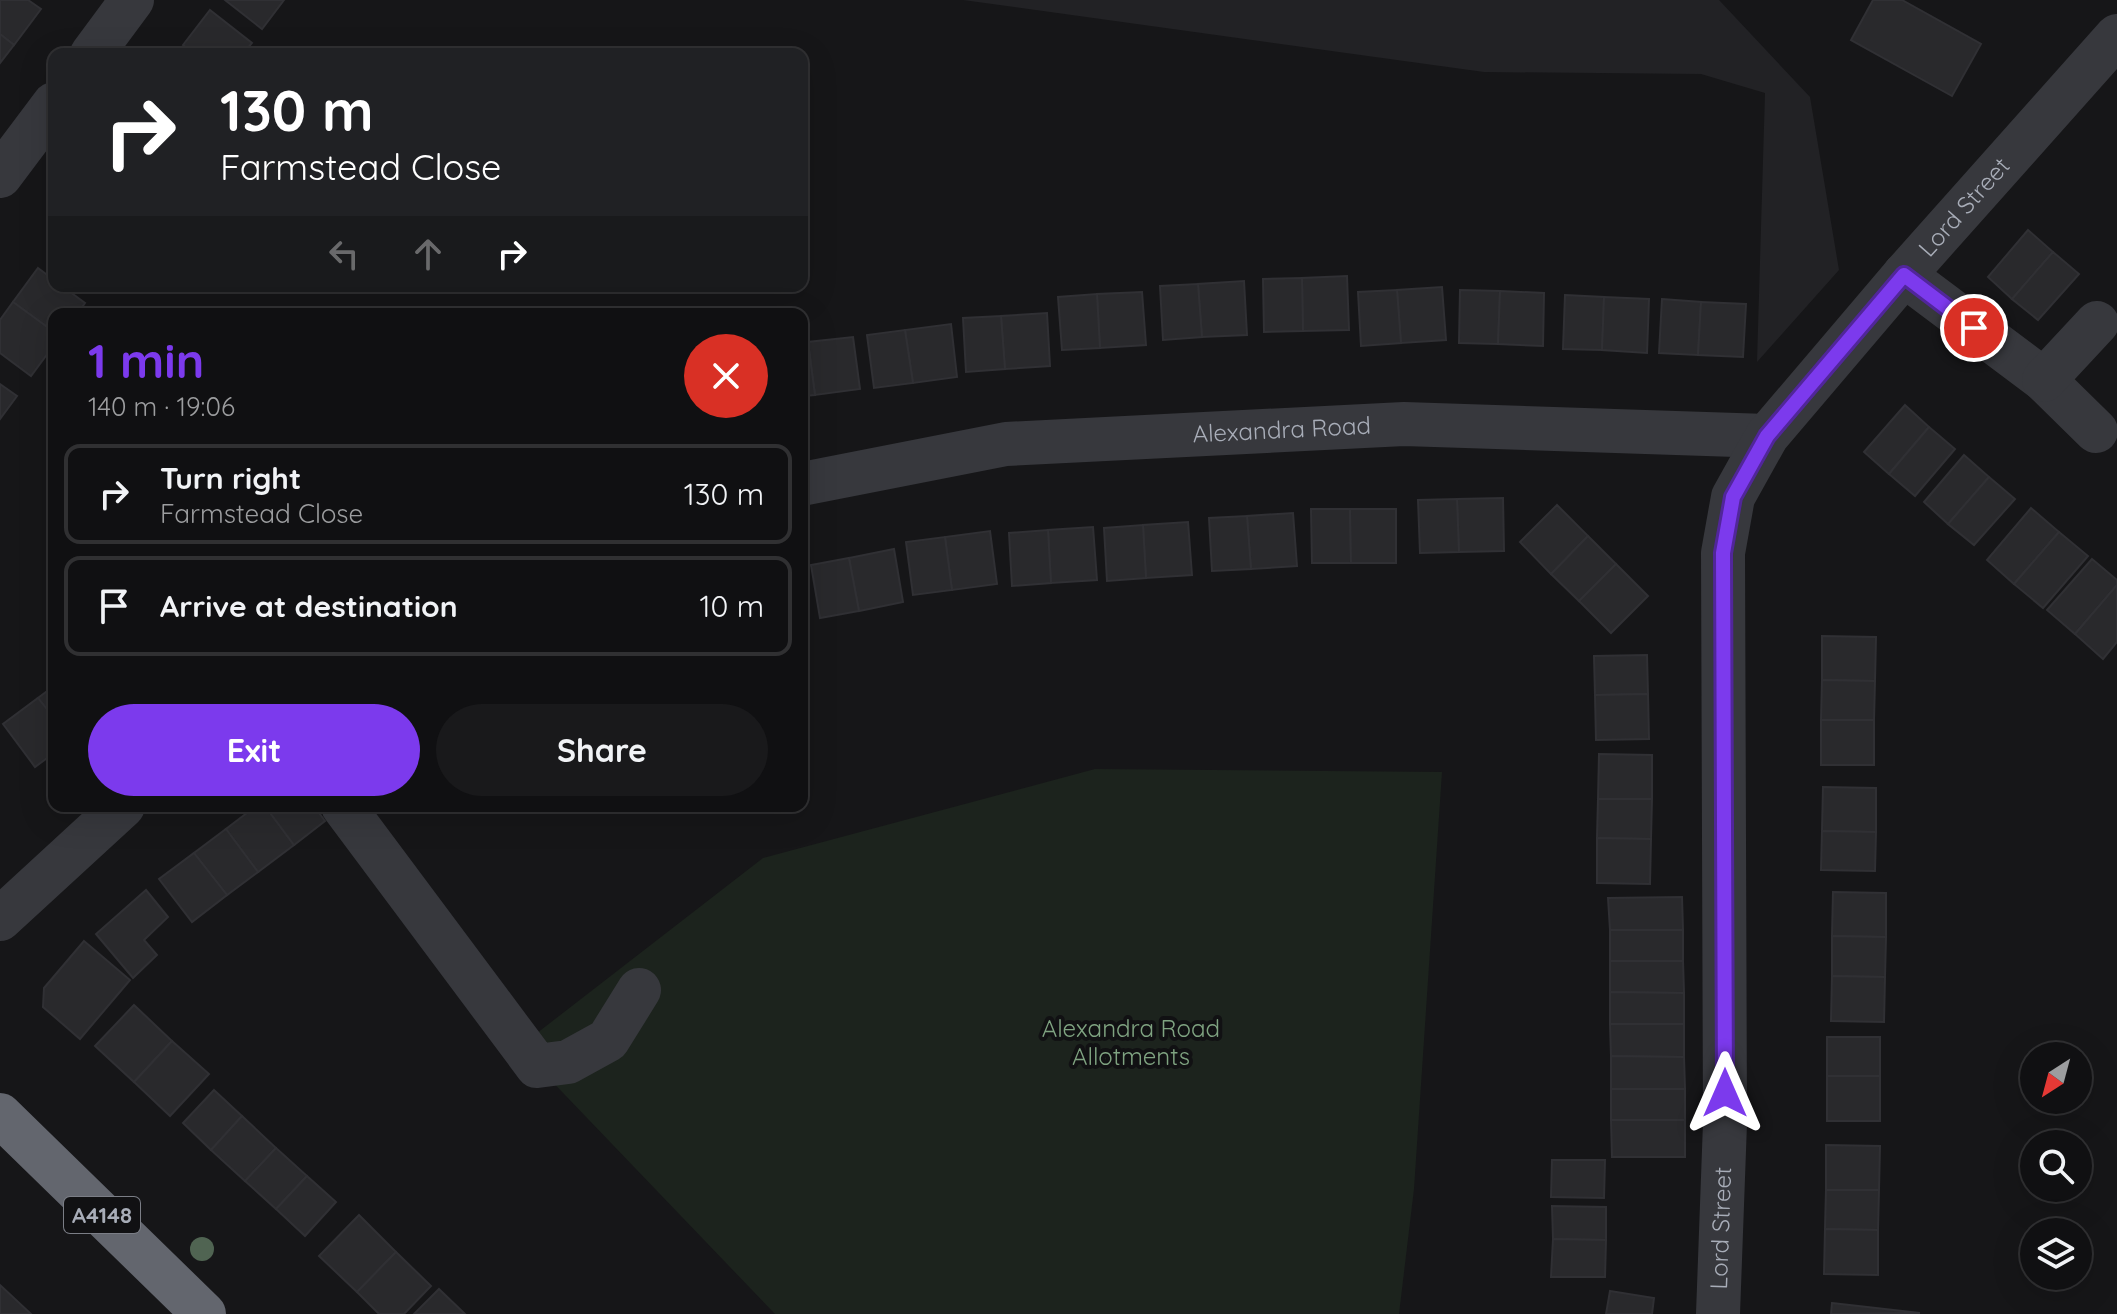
<!DOCTYPE html>
<html lang="en">
<head>
<meta charset="utf-8">
<style>
	:root { --surface:#101012; --page:#19191b; --text:#f1f3f6; --muted:#9c9d9f; --line:#303032; --accent:#7c3aed }
	body { margin:0; font-family:Quicksand,sans-serif; background:var(--page); color:var(--text); height:100vh; display:flex; flex-direction:column; font-size:30px; white-space:nowrap }
	* { box-sizing:border-box; margin:0 }
	p { font-size:26px; color:var(--muted) }
	.icon { flex:none; width:44px; height:44px; fill:none; stroke:currentColor; stroke-width:2; stroke-linecap:round; stroke-linejoin:round }
	.map { position:relative; flex:1; overflow:hidden }
	.drawer { position:absolute; left:48px; top:308px; width:760px; height:504px; display:flex; flex-direction:column; background:var(--surface); border-radius:16px; box-shadow:0 8px 32px #0002,0 0 0 2px var(--line) }
	.drawer>* { flex:none }
	.top-card { position:absolute; left:48px; top:48px; width:760px; height:244px; border-radius:16px; box-shadow:0 8px 32px #0002,0 0 0 2px var(--line); background:#202124; color:#fff; overflow:hidden }
	.needle { width:52px; rotate:216deg }
	.buttons { position:absolute; left:2020px; top:1042px; display:grid; gap:16px }
	.buttons a { display:grid; place-items:center; width:72px; height:72px; border-radius:50%; background:var(--surface); box-shadow:0 8px 32px #0002,0 0 0 2px var(--line); font-size:40px }
	.pin { position:absolute; display:grid; place-items:center; width:68px; height:68px; color:#fff; margin:-34px; border:4px solid #fff; border-radius:50%; box-shadow:0 2px 8px #0007 }
	.me { position:absolute; width:88px; margin:-44px; rotate:0deg; stroke-linejoin:round; filter:drop-shadow(0 0 6px #0008) }
	.turn { display:flex; align-items:center; gap:28px; height:168px; padding:0 40px; font-size:36px }
	.turn .icon { width:104px; height:104px; stroke-width:2.5 }
	.turn b { display:block; font-size:56px; line-height:68px }
	.lanes { display:flex; align-items:center; height:76px; padding:0 40px; background:#0003; justify-content:center; gap:40px; direction:ltr }
	.lanes .off { opacity:.35 }
	.round { display:grid; place-items:center; flex:none; width:84px; height:84px; border-radius:42px; background:var(--page) }
	.head { display:flex; align-items:center; justify-content:space-between; height:136px; padding:0 40px }
	h1 { font-size:48px; font-weight:800; line-height:60px; color:var(--accent) }
	.action { display:flex; gap:16px; margin-top:auto; padding:16px 40px }
	.action a { flex:1; height:92px; border-radius:48px; background:var(--accent); color:#fff; font-size:32px; font-weight:800; line-height:92px; text-align:center }
	.action a+a { background:var(--page); color:var(--text) }
	ul { padding:0; list-style:none }
	li { display:flex; align-items:center; gap:24px; height:100px; margin:0 16px 12px; padding:0 24px; border:4px solid var(--line); border-radius:16px }
	li div { flex:1 }
	li b { display:block; font-size:30px }
	li em { font-style:normal }
	.map>svg:first-child { display:block }
	.built { fill:#222225 }
	.green { fill:#1c231d }
	.building { fill:#29292c; stroke:#303034; stroke-width:2 }
	.lines { fill:none; stroke-linecap:round; stroke-linejoin:round }
	.minor { stroke:#37383d; stroke-width:44 }
	.highway { stroke:#63666e; stroke-width:44 }
	.tree { fill:#506452 }
	.route-casing { stroke:#51269a; stroke-width:20 }
	.route { stroke:#7c3aed; stroke-width:14 }
	.labels { text-anchor:middle; stroke-width:8; stroke-linejoin:round; paint-order:stroke }
	.shield { fill:#111113; stroke:#7b7e86; stroke-width:2 }
	.shield-label { font-size:22px; font-weight:bold; fill:#a8adb8 }
	.street-label { font-size:24px; fill:#a8adb8; stroke:#111113 }
	.park-label { font-size:24px; fill:#7fa381; stroke:#111113 }
</style>
</head>
<body>
<div class="map">
<svg width="2117" height="1314" viewBox="0 0 2117 1314">
	<rect width="100%" height="100%" fill="#161618"/>
	<polygon class="built" points="963,0 1719,0 1810,97 1839,270 1757,362 1765,93 1701,74 1484,72"/>
	<polygon class="green" points="1095,769 1442,772 1414,1189 1399,1314 775,1314 519,1047 763,858"/>
	<g class="building">
		<polygon points="0,0 28,0 41,9 14,45 0,34"/>
		<polygon points="225,0 284,0 262,29"/>
		<polygon points="1873,0 1902,0 1981,44 1952,96 1851,40"/>
		<polygon points="210,10 252,43 243,54 194,54 183,45"/>
		<polygon points="0,34 14,45 0,63"/>
		<polygon points="2028,230 2053,252 2012,299 1988,277"/>
		<polygon points="2053,252 2079,274 2038,320 2012,299"/>
		<polygon points="38,268 54,280 54,286 62,286 85,303 77,314 54,314 54,332 13,302"/>
		<polygon points="1347,276 1349,330 1303,331 1302,278"/>
		<polygon points="1302,278 1303,331 1264,332 1263,279"/>
		<polygon points="1244,281 1247,335 1202,337 1198,284"/>
		<polygon points="1198,284 1202,337 1163,340 1160,286"/>
		<polygon points="1442,287 1446,340 1401,343 1397,290"/>
		<polygon points="1397,290 1401,343 1361,346 1358,292"/>
		<polygon points="1460,290 1500,291 1498,344 1459,343"/>
		<polygon points="1500,291 1544,293 1543,346 1498,344"/>
		<polygon points="1142,292 1146,345 1100,348 1097,294"/>
		<polygon points="1097,294 1100,348 1062,350 1058,297"/>
		<polygon points="1565,295 1604,297 1602,350 1563,349"/>
		<polygon points="1604,297 1649,299 1647,353 1602,350"/>
		<polygon points="1662,299 1701,302 1698,355 1659,353"/>
		<polygon points="13,302 54,332 54,345 31,376 0,353 0,320"/>
		<polygon points="1701,302 1746,304 1743,357 1698,355"/>
		<polygon points="1047,313 1050,366 1005,369 1001,316"/>
		<polygon points="1001,316 1005,369 966,372 963,318"/>
		<polygon points="951,324 957,377 913,383 905,330"/>
		<polygon points="905,330 913,383 874,388 867,335"/>
		<polygon points="853,337 860,389 815,395 808,342"/>
		<polygon points="808,342 815,395 802,396 802,343"/>
		<polygon points="0,384 17,396 0,419"/>
		<polygon points="1905,405 1929,427 1889,474 1864,452"/>
		<polygon points="1929,427 1955,449 1915,496 1889,474"/>
		<polygon points="1964,455 1989,477 1948,524 1924,502"/>
		<polygon points="1989,477 2015,499 1974,545 1948,524"/>
		<polygon points="1503,498 1504,551 1459,552 1457,499"/>
		<polygon points="1457,499 1459,552 1420,553 1418,500"/>
		<polygon points="1557,505 1588,536 1551,574 1520,542"/>
		<polygon points="2031,508 2059,532 2014,584 1987,560"/>
		<polygon points="1311,509 1350,509 1351,563 1312,563"/>
		<polygon points="1350,509 1396,509 1396,563 1351,563"/>
		<polygon points="1293,513 1297,566 1251,569 1247,516"/>
		<polygon points="1247,516 1251,569 1212,571 1209,518"/>
		<polygon points="1188,522 1192,575 1146,578 1143,525"/>
		<polygon points="1143,525 1146,578 1107,581 1104,528"/>
		<polygon points="1093,527 1097,580 1051,583 1048,530"/>
		<polygon points="1048,530 1051,583 1012,586 1009,533"/>
		<polygon points="990,531 997,584 952,590 945,537"/>
		<polygon points="2059,532 2088,556 2043,608 2014,584"/>
		<polygon points="1588,536 1616,564 1579,601 1551,574"/>
		<polygon points="945,537 952,590 913,595 906,542"/>
		<polygon points="894,549 903,602 859,611 849,558"/>
		<polygon points="849,558 859,611 820,618 811,565"/>
		<polygon points="2092,559 2117,580 2117,585 2075,634 2047,610"/>
		<polygon points="1616,564 1648,596 1611,633 1579,601"/>
		<polygon points="2117,585 2117,642 2103,659 2075,634"/>
		<polygon points="1822,636 1876,637 1875,681 1822,680"/>
		<polygon points="1647,655 1648,694 1595,695 1594,656"/>
		<polygon points="1822,680 1875,681 1874,720 1821,720"/>
		<polygon points="54,686 54,718 38,698"/>
		<polygon points="1648,694 1649,739 1596,740 1595,695"/>
		<polygon points="38,698 54,718 54,753 35,767 3,724"/>
		<rect x="1821" y="720" width="53" height="45"/>
		<polygon points="1599,754 1652,755 1652,799 1598,799"/>
		<polygon points="1823,787 1876,788 1876,832 1822,831"/>
		<polygon points="1598,799 1652,799 1651,839 1597,838"/>
		<polygon points="256,806 265,806 294,845 258,872 226,829"/>
		<polygon points="265,806 314,806 325,821 294,845"/>
		<polygon points="226,829 258,872 227,895 194,853"/>
		<polygon points="1822,831 1876,832 1875,871 1821,870"/>
		<polygon points="1597,838 1651,839 1650,884 1597,883"/>
		<polygon points="194,853 227,895 192,922 159,879"/>
		<polygon points="146,890 168,917 144,940 157,955 133,978 96,934"/>
		<polygon points="1833,892 1886,893 1886,937 1832,936"/>
		<polygon points="1682,897 1683,930 1610,930 1608,898"/>
		<rect x="1610" y="930" width="73" height="31"/>
		<polygon points="1832,936 1886,937 1885,977 1832,976"/>
		<polygon points="84,941 130,980 80,1039 43,1007 44,988"/>
		<polygon points="1610,961 1683,961 1684,993 1610,992"/>
		<polygon points="1832,976 1885,977 1884,1022 1831,1021"/>
		<polygon points="1610,992 1684,993 1684,1024 1610,1024"/>
		<polygon points="134,1005 172,1041 134,1082 95,1046"/>
		<polygon points="1610,1024 1684,1024 1684,1057 1611,1056"/>
		<rect x="1827" y="1037" width="53" height="39"/>
		<polygon points="172,1041 209,1074 170,1116 134,1082"/>
		<polygon points="1611,1056 1684,1057 1685,1089 1611,1089"/>
		<rect x="1827" y="1076" width="53" height="45"/>
		<rect x="1611" y="1089" width="74" height="31"/>
		<polygon points="214,1090 242,1116 211,1150 183,1123"/>
		<polygon points="242,1116 276,1148 245,1181 211,1150"/>
		<polygon points="1611,1120 1685,1120 1685,1157 1612,1157"/>
		<polygon points="1826,1145 1880,1146 1879,1190 1826,1190"/>
		<polygon points="276,1148 307,1176 276,1209 245,1181"/>
		<polygon points="1552,1160 1605,1160 1604,1198 1551,1197"/>
		<polygon points="307,1176 336,1202 305,1236 276,1209"/>
		<polygon points="1826,1190 1879,1190 1878,1230 1825,1229"/>
		<polygon points="1552,1206 1606,1207 1606,1240 1553,1239"/>
		<polygon points="359,1215 396,1252 357,1292 319,1256"/>
		<polygon points="1825,1229 1878,1230 1878,1275 1824,1274"/>
		<polygon points="1553,1239 1606,1240 1605,1277 1551,1277"/>
		<polygon points="396,1252 431,1286 404,1314 379,1314 357,1292"/>
		<polygon points="0,1285 31,1314 0,1314"/>
		<polygon points="439,1289 465,1314 414,1314"/>
		<polygon points="1610,1291 1654,1298 1652,1314 1606,1314"/>
		<polygon points="1832,1303 1920,1313 1831,1314"/>
	</g>
	<g class="lines">
		<g class="minor">
			<polyline points="92,54 132,0"/>
			<polyline points="0,176 54,104"/>
			<polyline points="1904,275 2044,380 2096,431"/>
			<polyline points="2044,380 2097,323"/>
			<path id="s1" d="M802,484L1006,444L1404,424L1767,436"/>
			<polyline points="343,806 537,1066 568,1062 608,1040 639,990"/>
			<polyline points="0,919 123,806"/>
			<path id="s2" d="M1718,1314L1725,1123L1723,553L1733,497L1767,436L1904,275L2117,36"/>
		</g>
		<polyline class="highway" points="0,1115 204,1314"/>
	</g>
	<circle class="tree" cx="202" cy="1249" r="12"/>
	<g class="lines">
		<g class="route-casing">
			<polyline id="route" points="1725,1093 1723,553 1733,497 1767,436 1904,275 1974,328"/>
		</g>
		<use href="#route" class="route"/>
	</g>
	<g class="labels">
		<rect class="shield" x="64" y="1197" width="76" height="36" rx="6"/>
		<g class="shield-label">
			<text x="102" y="1223">A4148</text>
		</g>
		<g class="street-label">
			<text dy="8" stroke="none"><textPath href="#s2" startOffset="1190">Lord Street</textPath></text>
			<text dy="8" stroke="none"><textPath href="#s1" startOffset="484">Alexandra Road</textPath></text>
			<text dy="8" stroke="none"><textPath href="#s2" startOffset="86">Lord Street</textPath></text>
		</g>
		<g class="park-label">
			<text x="1131" y="1037">Alexandra Road<tspan x="1131" dy="28">Allotments</tspan></text>
		</g>
	</g>
</svg>
<div class="buttons">
<a><svg class="needle" viewBox="-14 -14 28 28"><path d="M0-13l5 13h-10z" fill="#e53935"/><path d="M0 13l5-13h-10z" fill="#9c9d9f"/></svg></a>
<a><svg class="icon" aria-label="search" viewBox="0 0 24 24"><circle cx="10" cy="10" r="6"/><path d="M15 15l6 6"/></svg></a>
<a><svg class="icon" aria-label="layers" viewBox="0 0 24 24"><path d="M12 4l9 5-9 5-9-5zM3 14l9 5 9-5"/></svg></a>
</div>
<div class="pin" style="left:1974px;top:328px;background:#d93025"><svg class="icon" aria-label="arrive" viewBox="0 0 24 24"><path d="M6 21V4h12l-3 4 3 4H6"/></svg></div>
<svg class="me" style="left:1725px;top:1093px" viewBox="-20 -20 40 40"><path d="M0-17L14 15 0 8-14 15z" fill="#7c3aed" stroke="#fff" stroke-width="4"/></svg>
<div class="top-card">
<div class="turn"><svg class="icon" aria-label="right" viewBox="0 0 24 24"><path d="M7 20v-9h11M14 6l5 5-5 5"/></svg><div><b>130 m</b>Farmstead Close</div></div>
<div class="lanes"><svg class="icon off" aria-label="left" viewBox="0 0 24 24"><path d="M17 20v-9H6M10 6l-5 5 5 5"/></svg><svg class="icon off" aria-label="ahead" viewBox="0 0 24 24"><path d="M12 20V5M6 11l6-6 6 6"/></svg><svg class="icon" aria-label="right" viewBox="0 0 24 24"><path d="M7 20v-9h11M14 6l5 5-5 5"/></svg></div>
</div>
<section class="drawer">
<div class="head"><div><h1>1 min</h1><p>140 m · 19:06</p></div><a class="round" style="background:#d93025;color:#fff"><svg class="icon" aria-label="close" viewBox="0 0 24 24"><path d="M6 6l12 12M18 6L6 18"/></svg></a></div>
<ul>
<li><svg class="icon" aria-label="right" viewBox="0 0 24 24"><path d="M7 20v-9h11M14 6l5 5-5 5"/></svg><div><b>Turn right</b><p>Farmstead Close</p></div><em>130 m</em></li>
<li><svg class="icon" aria-label="arrive" viewBox="0 0 24 24"><path d="M6 21V4h12l-3 4 3 4H6"/></svg><div><b>Arrive at destination</b></div><em>10 m</em></li>
</ul>
<div class="action"><a>Exit</a><a>Share</a></div>
</section>
</div>
</body>
</html>
